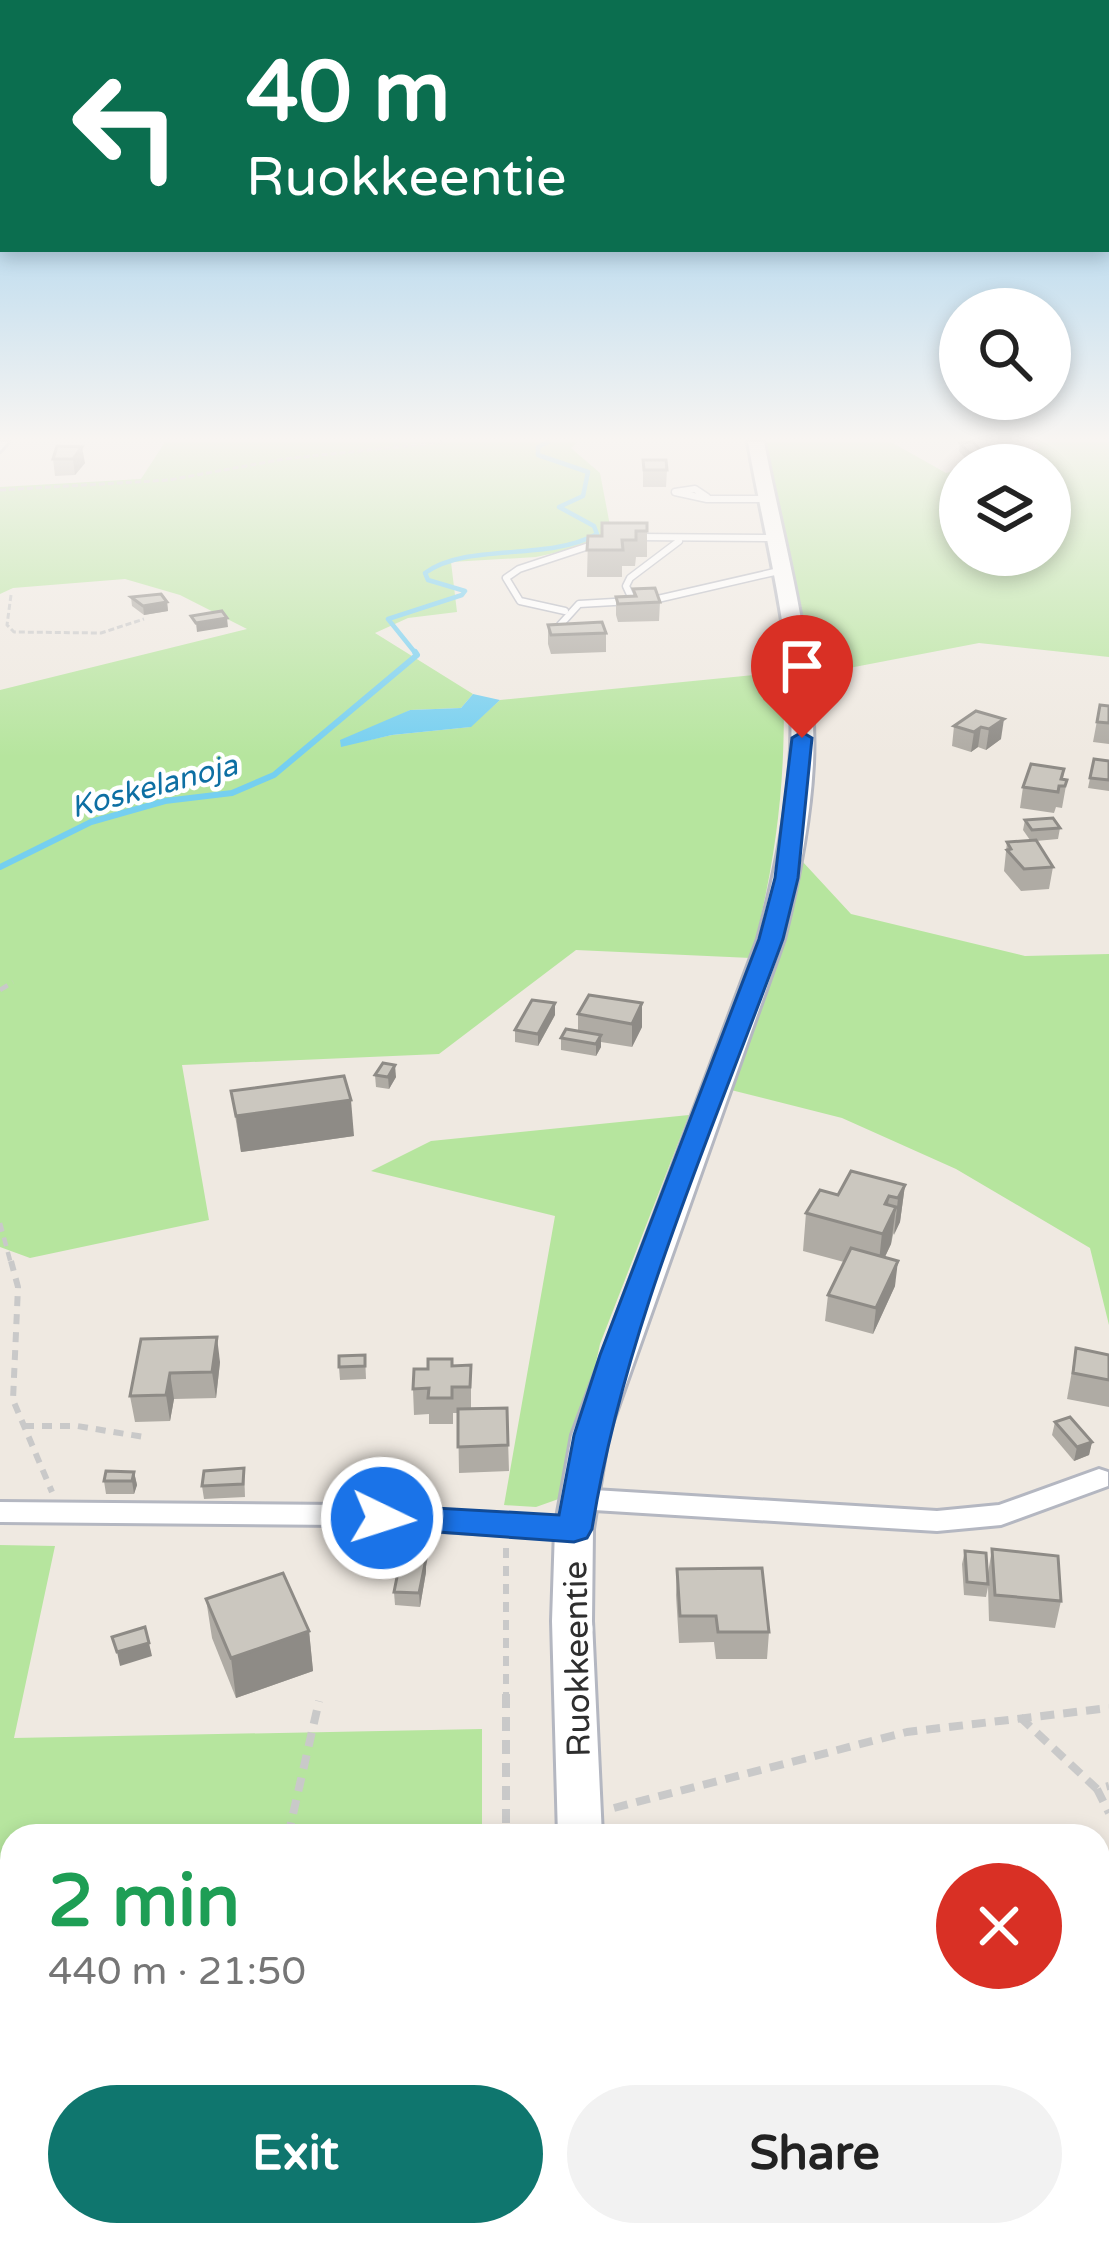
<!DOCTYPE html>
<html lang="en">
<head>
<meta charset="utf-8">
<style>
	:root { --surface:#fff; --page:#f2f2f2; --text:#222; --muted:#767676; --accent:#0f766e }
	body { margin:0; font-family:"Varela Round",sans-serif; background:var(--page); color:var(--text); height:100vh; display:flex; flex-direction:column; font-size:45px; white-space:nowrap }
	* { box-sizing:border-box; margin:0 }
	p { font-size:39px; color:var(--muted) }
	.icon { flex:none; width:66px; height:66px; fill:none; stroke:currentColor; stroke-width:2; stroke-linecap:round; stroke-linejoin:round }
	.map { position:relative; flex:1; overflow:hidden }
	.drawer { position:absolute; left:0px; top:1824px; width:1110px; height:423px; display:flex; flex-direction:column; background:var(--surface); border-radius:36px 36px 0 0; box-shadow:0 6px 18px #0003 }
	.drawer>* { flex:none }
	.top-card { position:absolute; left:0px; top:0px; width:1110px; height:252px; box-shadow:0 6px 18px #0003; background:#0b6e4f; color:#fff; overflow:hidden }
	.tools { position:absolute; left:939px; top:288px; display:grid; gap:24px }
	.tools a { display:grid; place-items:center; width:132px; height:132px; border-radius:50%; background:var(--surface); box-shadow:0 6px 18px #0003; font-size:60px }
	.pin { position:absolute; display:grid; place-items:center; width:102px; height:102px; color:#fff; margin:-123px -51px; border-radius:50% 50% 50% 0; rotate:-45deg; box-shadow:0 0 12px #0007 }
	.pin .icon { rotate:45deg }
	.me { position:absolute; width:132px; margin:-66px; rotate:94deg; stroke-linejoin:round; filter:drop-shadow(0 0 9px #0008) }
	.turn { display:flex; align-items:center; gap:42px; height:252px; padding:0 48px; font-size:54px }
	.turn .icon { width:156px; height:156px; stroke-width:2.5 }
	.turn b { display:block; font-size:84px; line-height:102px }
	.round { display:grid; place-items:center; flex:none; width:126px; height:126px; border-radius:63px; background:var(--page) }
	.summary { display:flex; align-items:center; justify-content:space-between; height:204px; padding:0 48px }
	h1 { font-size:72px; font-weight:700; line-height:90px; color:#1e9e55 }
	.cta { display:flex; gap:24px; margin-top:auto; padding:24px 48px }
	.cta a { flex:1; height:138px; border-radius:72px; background:var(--accent); color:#fff; font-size:48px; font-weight:700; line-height:138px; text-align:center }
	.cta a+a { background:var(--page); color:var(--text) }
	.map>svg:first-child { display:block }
	.green { fill:#b6e59e }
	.water { fill:#75cff0 }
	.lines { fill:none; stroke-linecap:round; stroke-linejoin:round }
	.stream-far1 { stroke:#75cff0; stroke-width:4.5 }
	.stream { stroke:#75cff0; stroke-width:6 }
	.lane-casing { stroke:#b4b7c1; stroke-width:9 }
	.street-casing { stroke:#b4b7c1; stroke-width:6 }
	.secondary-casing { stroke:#b4b7c1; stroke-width:6 }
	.path-far3 { stroke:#c9c9c9; stroke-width:3; stroke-dasharray:6 3; stroke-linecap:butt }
	.path-far2 { stroke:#c9c9c9; stroke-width:4.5; stroke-dasharray:9 6; stroke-linecap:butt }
	.path-far1 { stroke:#c9c9c9; stroke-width:6; stroke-dasharray:10 8; stroke-linecap:butt }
	.path { stroke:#c9c9c9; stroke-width:8; stroke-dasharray:14 9; stroke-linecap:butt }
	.lane { stroke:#fff; stroke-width:6 }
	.street { fill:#fff; fill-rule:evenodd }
	.secondary { fill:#fff; fill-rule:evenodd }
	.wall { fill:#afaba4 }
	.shaded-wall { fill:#8e8b86 }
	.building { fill:#cbc7bf; stroke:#8e8b86; stroke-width:3 }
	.route { fill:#1a73e8; stroke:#114b97; stroke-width:3 }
	.labels { text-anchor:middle; stroke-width:9; stroke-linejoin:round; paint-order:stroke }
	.far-water-label { font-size:30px; font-style:italic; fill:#0d6fa3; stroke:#fff }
	.street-label { font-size:33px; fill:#2e2e2e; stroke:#fff }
</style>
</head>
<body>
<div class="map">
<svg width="1109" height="2245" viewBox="0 0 1109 2245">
	<rect width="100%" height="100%" fill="#efe9e1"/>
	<g class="green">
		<path d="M165,442H578L571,448L600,473L611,531L604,542L536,557L451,562L457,612L408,618L375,633L473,694L461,708L410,710L341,746L392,735L470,727L500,700L783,672C787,776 777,857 751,958L576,950L439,1054L182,1065L209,1220L30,1258L0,1247V690L247,629L180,595L125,579L13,588L0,594V487L141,479Z"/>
		<polygon points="766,442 891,442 946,473 960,469 960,555 1050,555 1050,465 976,465 1040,448 1034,442 1109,442 1109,657 979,643 818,674 791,586"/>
		<polygon points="802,861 851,914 1025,956 1109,954 1109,1325 1090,1248 956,1169 842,1118 731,1090"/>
		<polygon points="689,1115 600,1344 567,1496 536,1507 504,1505 555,1216 371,1171 431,1141"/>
		<polygon points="0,1545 55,1546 14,1738 482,1729 482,1836 12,1836 12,2235 482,2235 483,2245 0,2245"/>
	</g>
	<polygon class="water" points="473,694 500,700 471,727 392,735 341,747 340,740 410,710 461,708"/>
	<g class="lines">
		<path class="stream-far1" d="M417,655L388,619L462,595L465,591L428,580L425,573C467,542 546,562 597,534L594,526L559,507L583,496L588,472L538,455V447L548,442"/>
		<polyline class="stream" points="0,867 91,822 165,801 232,793 274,775 417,655 415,652"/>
		<g class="lane-casing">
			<g id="lane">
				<polyline points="707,497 695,489 675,492 707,499 765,499"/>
				<polyline points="637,537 771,538"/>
				<polyline points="633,601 626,586 630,578 679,541"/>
				<polyline points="649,601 779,571"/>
				<polyline points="565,611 520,601 506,578 519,569 601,542"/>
				<polyline points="560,625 579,604 631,601"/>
			</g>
		</g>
		<g class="street-casing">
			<g id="street">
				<polygon points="0,442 8,442 0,451"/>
				<polygon points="1099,1469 1108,1472 1108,1486 1001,1525 937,1531 578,1509 569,1506 565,1499 569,1492 578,1489 937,1511 999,1505"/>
				<polygon points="0,1502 342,1505 574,1519 583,1522 587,1529 583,1536 574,1539 342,1525 0,1522"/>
			</g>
		</g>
		<g class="secondary-casing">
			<g id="secondary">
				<path d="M748,442H764C784,546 818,658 813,764C810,823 798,882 784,939L608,1435L593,1529L592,1621L602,1836H558L552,1621L555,1529L572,1435L758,939C773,882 786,824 790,765C799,659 766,546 748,442Z"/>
				<polygon points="566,2235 618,2235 619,2245 565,2245"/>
			</g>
		</g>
		<g class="path-far3">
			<polyline points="0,490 169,480 284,459 443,442"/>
			<polyline points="11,595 7,625 14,632 101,633 144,619"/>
		</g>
		<g class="path-far2">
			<polyline points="0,990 13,982"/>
			<polyline points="0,1223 11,1264"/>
		</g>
		<g class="path-far1">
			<polyline points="11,1261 18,1287 13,1400 52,1492"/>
			<polyline points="24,1426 77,1426 144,1437"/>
			<polyline points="506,1548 506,1697"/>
		</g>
		<g class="path">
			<polyline points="506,1694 506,1836"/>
			<polyline points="1020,1717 1097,1789 1109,1786"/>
			<polyline points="1097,1789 1109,1813"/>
			<polyline points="614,1808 907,1732 1109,1708"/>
			<polyline points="288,1836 319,1701"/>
			<polyline points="97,2235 99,2245"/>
			<polyline points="506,2235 506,2245"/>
			<polyline points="46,2245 56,2235"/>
		</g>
		<use href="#lane" class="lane"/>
		<use href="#street" class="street"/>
		<use href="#secondary" class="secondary"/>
	</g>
	<g class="wall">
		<polygon points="960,443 982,452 981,460 967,460 959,451"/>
		<polygon points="57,446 85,463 75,475 55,476 53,459"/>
		<polygon points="643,460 667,470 666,487 643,487"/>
		<polygon points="647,523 647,557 636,557 635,566 622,566 622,577 587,577 588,536 602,536"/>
		<polygon points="633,589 660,602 659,621 618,622 616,615 616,597 633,596"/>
		<polygon points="131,597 167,602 168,611 144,615 132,606"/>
		<polygon points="548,625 606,633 606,652 551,654 548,644"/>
		<polygon points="1100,705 1109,706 1109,744 1093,742"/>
		<polygon points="976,711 1001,739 986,750 978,747 971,752 952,746 954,726"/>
		<polygon points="1094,759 1109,761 1109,791 1088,788"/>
		<polygon points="1064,769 1063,780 1067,780 1062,808 1056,807 1054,813 1020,808 1023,787"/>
		<polygon points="1025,820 1060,828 1058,839 1036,841 1053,867 1049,889 1021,891 1004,871 1007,842 1030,840 1023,830"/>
		<polygon points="589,995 642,1027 632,1047 601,1042 601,1047 596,1056 561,1050 561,1038 578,1031 578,1014"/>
		<polygon points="555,1015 538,1046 515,1042 515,1030"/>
		<polygon points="375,1075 396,1077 389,1089 376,1087"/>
		<polygon points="231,1091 354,1136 241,1152"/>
		<polygon points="905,1185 900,1222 893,1235 891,1244 885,1257 895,1286 873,1334 825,1321 828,1295 844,1262 803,1251 806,1213 838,1195"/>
		<polygon points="141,1339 220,1362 216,1398 174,1399 170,1421 135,1422 130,1396"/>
		<polygon points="1076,1348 1109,1355 1109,1407 1067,1399"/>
		<polygon points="365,1355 366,1379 340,1380 339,1367"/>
		<polygon points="471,1365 471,1409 507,1408 509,1471 459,1473 458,1413 453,1413 453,1424 429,1424 429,1414 414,1415 413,1389 428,1369"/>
		<polygon points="1055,1422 1092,1442 1089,1455 1074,1461 1052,1435"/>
		<polygon points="244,1468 245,1497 204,1499 202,1486"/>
		<polygon points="134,1472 137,1485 134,1494 106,1494 104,1481"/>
		<polygon points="992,1549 1061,1601 1055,1628 989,1621 988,1587 986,1597 964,1595 962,1564 965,1551 988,1573"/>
		<polygon points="677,1569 769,1632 767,1659 716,1659 714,1642 679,1643 676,1595"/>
		<polygon points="426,1572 420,1607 395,1605 394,1592"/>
		<polygon points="206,1599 309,1631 313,1671 236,1698 212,1638"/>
		<polygon points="1098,2000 1109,2041 1109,2051 1098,2086"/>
	</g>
	<g class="shaded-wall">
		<polygon points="82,447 85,463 75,475 73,459"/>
		<polygon points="167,602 168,611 144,615 143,606"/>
		<polygon points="227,618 228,627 197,632 196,623"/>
		<polygon points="1004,719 1001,739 986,750 989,729"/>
		<polygon points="981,727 978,747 971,752 974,732"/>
		<polygon points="555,1003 555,1015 538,1046 538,1034"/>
		<polygon points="642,1003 642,1027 632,1047 632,1024"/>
		<polygon points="601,1035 601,1047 596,1056 596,1044"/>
		<polygon points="395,1065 396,1077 389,1089 388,1077"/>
		<polygon points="351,1100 354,1136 241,1152 236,1116"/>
		<polygon points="905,1185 900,1222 894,1235 898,1198"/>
		<polygon points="889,1196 885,1229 896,1207 891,1244 878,1271 885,1204"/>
		<polygon points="898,1261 895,1286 873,1334 876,1308"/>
		<polygon points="217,1337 220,1362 216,1398 212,1372"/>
		<polygon points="170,1373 174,1399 170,1421 166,1395"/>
		<polygon points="1092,1442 1089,1455 1074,1461 1077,1447"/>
		<polygon points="134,1472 137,1485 134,1494 132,1481"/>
		<polygon points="426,1559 426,1572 420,1607 419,1593"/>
		<polygon points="309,1631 313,1671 236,1698 231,1658"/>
		<polygon points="149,1643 152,1656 120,1666 117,1652"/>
	</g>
	<g class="building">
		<polygon points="973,442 982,452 968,452 960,443"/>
		<polygon points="57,446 82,447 73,459 53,459"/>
		<polygon points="643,460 666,460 667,470 644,470"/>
		<polygon points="602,523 647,523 647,531 636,531 636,540 622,540 623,550 587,550 588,536 602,536"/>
		<polygon points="655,588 660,602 618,604 616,597 636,596 633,589"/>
		<polygon points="161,594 167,602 143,606 131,597"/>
		<polygon points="222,611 227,618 196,623 191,616"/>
		<polygon points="602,622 606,633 551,635 548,625"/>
		<polygon points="1100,705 1109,706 1109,723 1097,722"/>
		<polygon points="976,711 1004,719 989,729 981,727 974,732 954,726"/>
		<polygon points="1094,759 1109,761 1109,780 1090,778"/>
		<polygon points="1031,764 1064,769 1061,779 1067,780 1065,786 1059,786 1058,792 1023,787"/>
		<polygon points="1053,818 1060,828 1032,830 1025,820"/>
		<polygon points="1036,840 1053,867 1024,869 1007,850 1011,849 1007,842"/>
		<polygon points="589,995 642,1003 632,1024 578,1014"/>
		<polygon points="532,1000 555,1003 538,1034 515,1030"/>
		<polygon points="566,1029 601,1035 596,1044 561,1038"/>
		<polygon points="383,1063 395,1065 388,1077 375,1075"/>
		<polygon points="344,1076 351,1100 236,1116 231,1091"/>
		<polygon points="851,1171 905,1185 898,1198 889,1196 885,1204 896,1207 883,1234 806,1213 820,1190 838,1195"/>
		<polygon points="851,1248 898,1261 876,1308 828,1295"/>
		<polygon points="217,1337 212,1372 170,1373 166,1395 130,1396 141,1339"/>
		<polygon points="1076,1348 1109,1355 1109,1380 1073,1373"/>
		<polygon points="365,1355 365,1366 339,1367 339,1356"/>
		<polygon points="428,1359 452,1359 452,1366 471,1365 470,1387 452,1387 452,1398 428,1398 429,1388 413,1389 414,1369 428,1369"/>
		<polygon points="507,1408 508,1445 458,1447 458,1409"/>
		<polygon points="1070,1417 1092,1442 1077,1447 1055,1422"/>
		<polygon points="244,1468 243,1484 202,1486 204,1471"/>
		<polygon points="106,1471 134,1472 132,1481 104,1481"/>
		<polygon points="992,1549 1058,1556 1061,1601 995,1595"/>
		<polygon points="965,1551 986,1553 988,1584 967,1582"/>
		<polygon points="401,1557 426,1559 419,1593 394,1592"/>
		<polygon points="762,1568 769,1632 718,1632 716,1616 680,1616 677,1569"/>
		<polygon points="283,1573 309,1631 231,1658 206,1599"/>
		<polygon points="145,1627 149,1643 117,1652 112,1637"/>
		<polygon points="1098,2000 1109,2041 1109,2046 1098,2047"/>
		<polygon points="726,2235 800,2235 801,2245 726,2245"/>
	</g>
	<linearGradient id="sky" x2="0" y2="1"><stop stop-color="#7abfeb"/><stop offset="0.58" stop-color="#f8f5f2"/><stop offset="1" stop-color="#f8f5f2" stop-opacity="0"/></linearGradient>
	<rect width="1109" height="757" fill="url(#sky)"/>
	<path class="route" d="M802,732L812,738L798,878L783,939C713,1131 624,1327 592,1529L587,1538L574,1542L370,1527L365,1518L370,1509L382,1505L559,1515L574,1435L600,1355L759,939L775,878L792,738Z"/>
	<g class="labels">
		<g class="far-water-label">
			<text transform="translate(154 786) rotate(-15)" y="10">Koskelanoja</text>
		</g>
		<g class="street-label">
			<text transform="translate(576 1659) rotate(-91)" y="12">Ruokkeentie</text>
		</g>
	</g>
</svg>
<div class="tools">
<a><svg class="icon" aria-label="search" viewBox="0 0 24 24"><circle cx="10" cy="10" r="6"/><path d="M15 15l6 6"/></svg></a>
<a><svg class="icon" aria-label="layers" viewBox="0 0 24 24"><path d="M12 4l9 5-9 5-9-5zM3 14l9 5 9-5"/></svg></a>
</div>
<div class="pin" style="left:802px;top:738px;background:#d93025"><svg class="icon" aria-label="arrive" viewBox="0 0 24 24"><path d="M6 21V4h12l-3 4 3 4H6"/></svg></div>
<svg class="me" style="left:382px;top:1518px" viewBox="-20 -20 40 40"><circle r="17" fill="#1a73e8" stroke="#fff" stroke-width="3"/><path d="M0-11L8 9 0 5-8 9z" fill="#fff"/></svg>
<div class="top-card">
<div class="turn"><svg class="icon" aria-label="left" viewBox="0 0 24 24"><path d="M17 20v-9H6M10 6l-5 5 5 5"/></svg><div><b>40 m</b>Ruokkeentie</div></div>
</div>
<section class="drawer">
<div class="summary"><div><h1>2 min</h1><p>440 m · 21:50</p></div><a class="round" style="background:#d93025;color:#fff"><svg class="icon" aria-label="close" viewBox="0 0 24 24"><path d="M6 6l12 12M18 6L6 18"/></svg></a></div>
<div class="cta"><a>Exit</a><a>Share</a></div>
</section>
</div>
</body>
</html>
